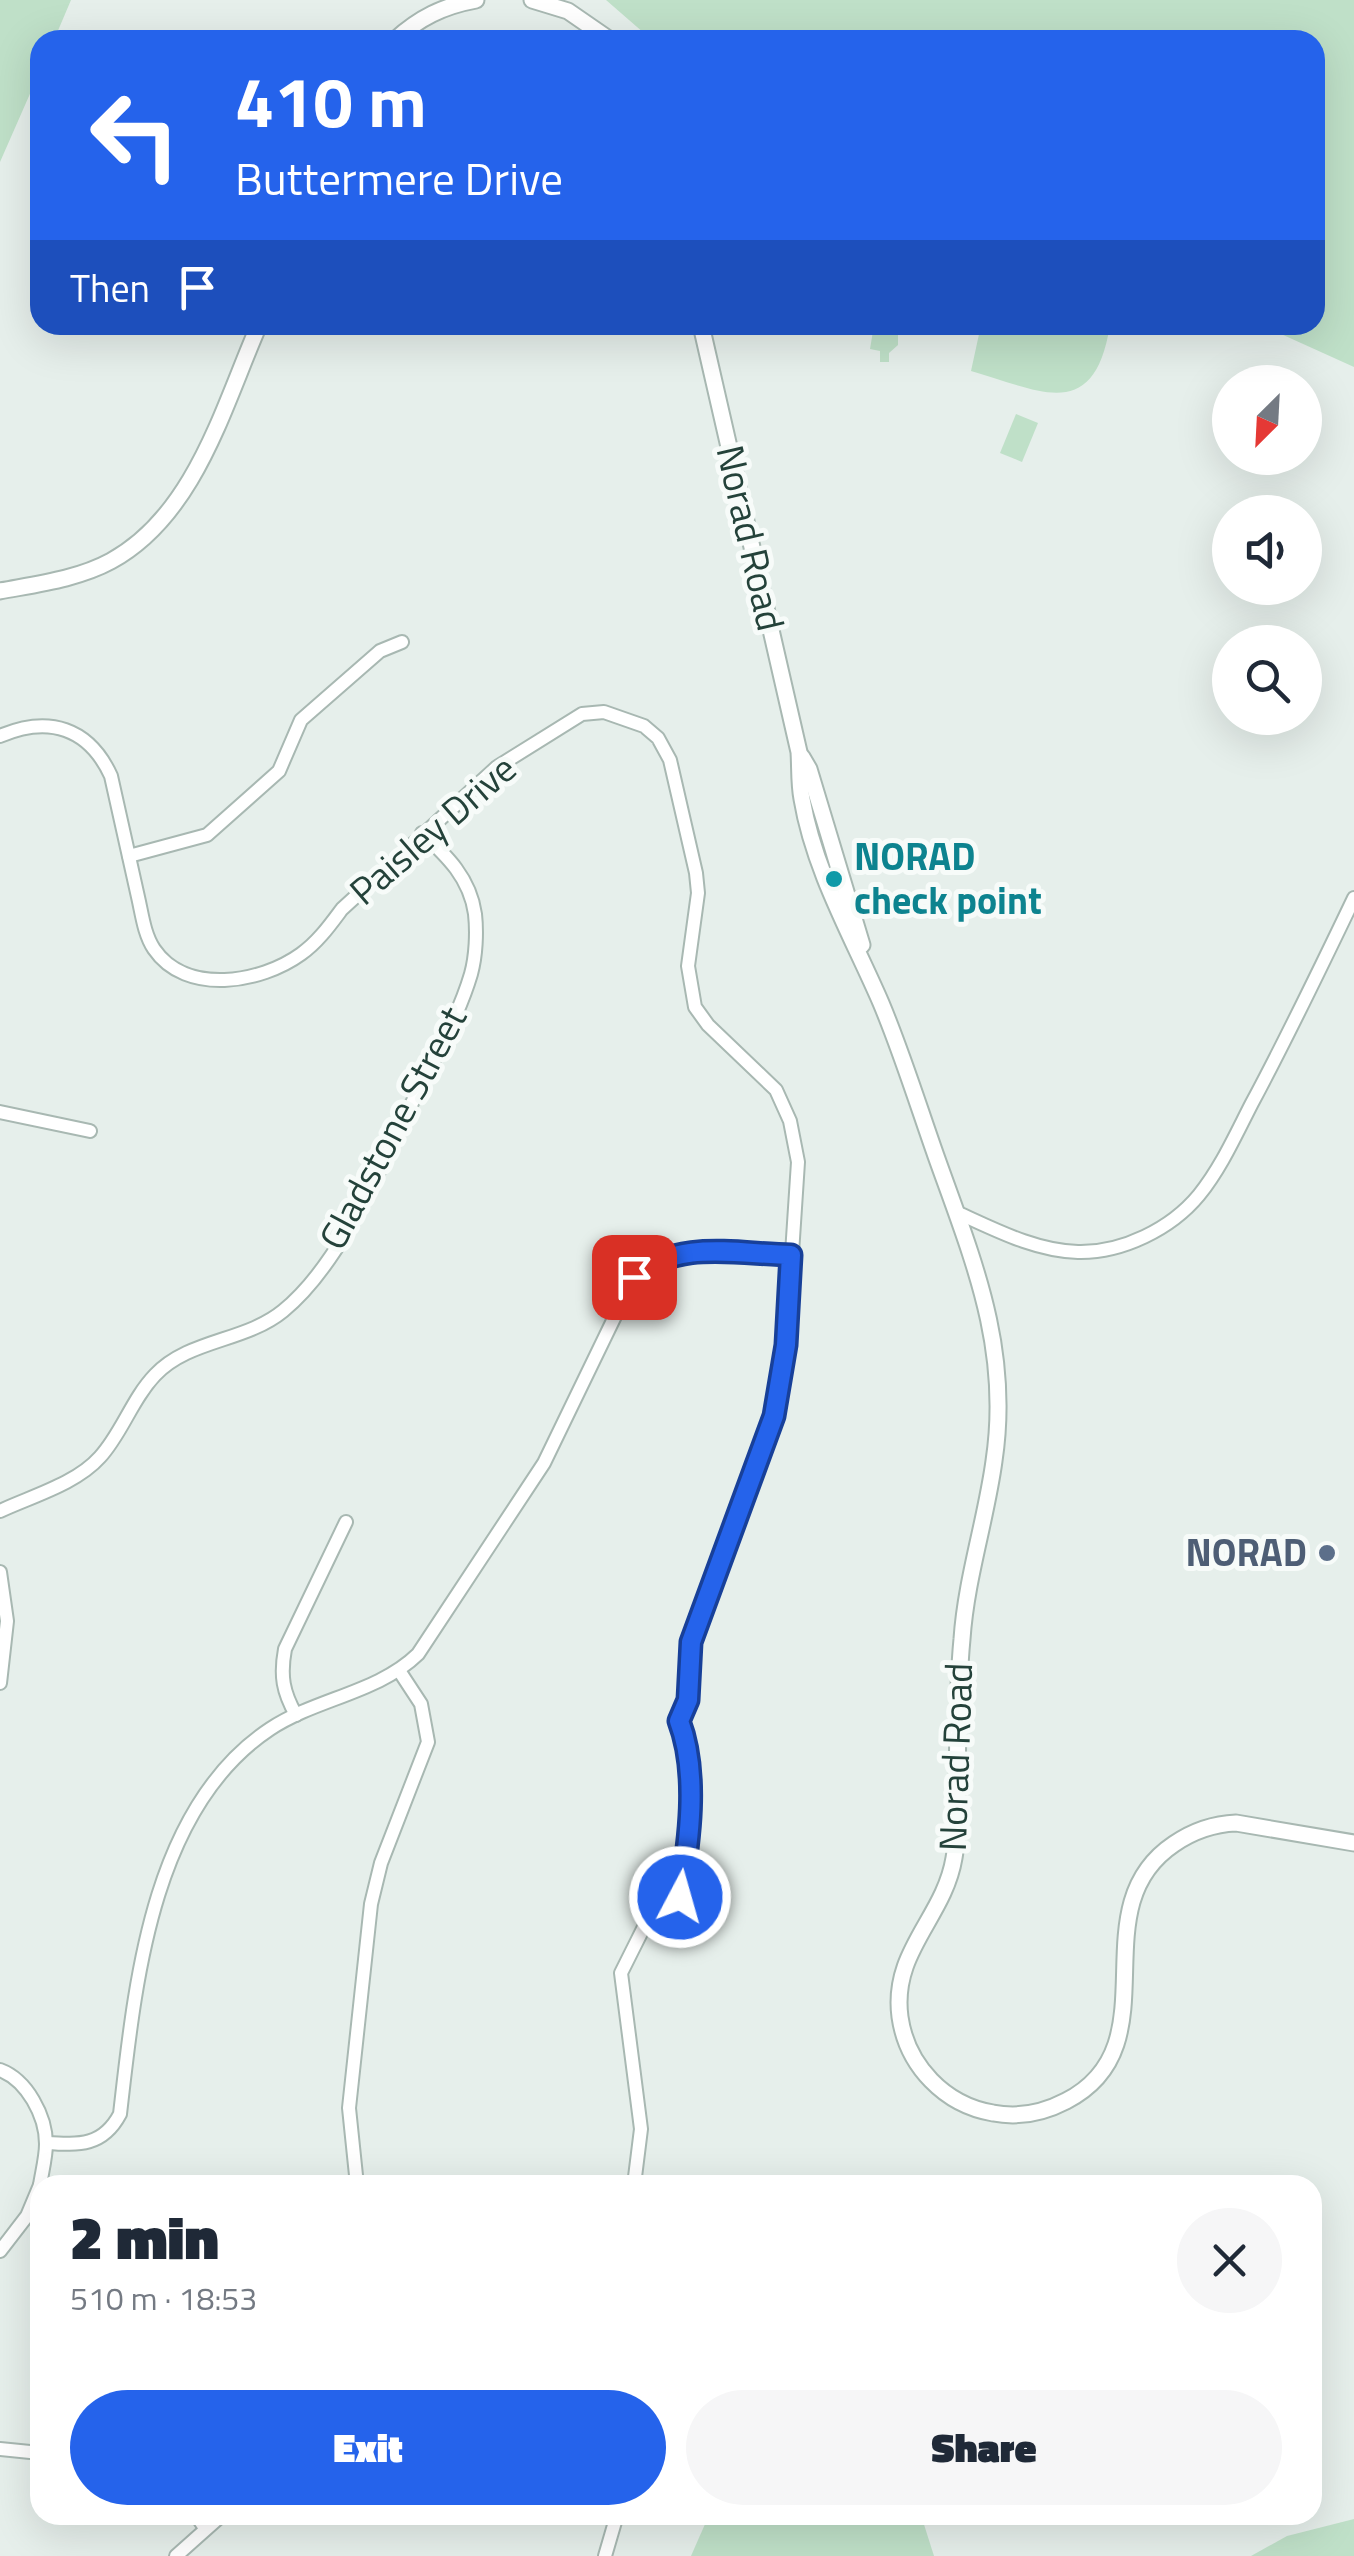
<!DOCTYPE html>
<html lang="en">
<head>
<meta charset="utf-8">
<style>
	:root { --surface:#fff; --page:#f6f6f7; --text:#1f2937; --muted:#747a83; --accent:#2563eb }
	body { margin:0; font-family:"Titillium Web",sans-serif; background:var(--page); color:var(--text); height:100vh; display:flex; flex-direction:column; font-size:38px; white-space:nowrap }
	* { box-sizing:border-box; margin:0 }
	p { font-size:32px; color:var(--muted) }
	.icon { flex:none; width:55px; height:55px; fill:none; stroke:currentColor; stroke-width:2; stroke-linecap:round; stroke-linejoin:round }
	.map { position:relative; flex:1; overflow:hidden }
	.panel { position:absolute; left:30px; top:2175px; width:1292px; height:350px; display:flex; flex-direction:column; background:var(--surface); border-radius:30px; box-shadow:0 10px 40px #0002 }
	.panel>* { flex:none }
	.top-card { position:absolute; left:30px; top:30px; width:1295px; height:305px; border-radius:30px; box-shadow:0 10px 40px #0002; background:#2563eb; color:#fff; overflow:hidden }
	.needle { width:65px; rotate:204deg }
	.fabs { position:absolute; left:1212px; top:365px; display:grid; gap:20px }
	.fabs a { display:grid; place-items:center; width:110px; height:110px; border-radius:50%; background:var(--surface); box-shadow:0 10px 40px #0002; font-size:50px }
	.pin { position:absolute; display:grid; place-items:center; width:85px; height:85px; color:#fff; margin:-42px; border-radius:20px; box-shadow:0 5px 15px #0006 }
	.me { position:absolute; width:110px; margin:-55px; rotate:6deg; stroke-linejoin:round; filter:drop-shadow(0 0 8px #0008) }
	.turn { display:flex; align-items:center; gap:35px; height:210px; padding:0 40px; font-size:45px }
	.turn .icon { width:130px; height:130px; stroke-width:2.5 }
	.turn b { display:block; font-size:70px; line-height:85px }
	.then { display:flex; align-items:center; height:95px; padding:0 40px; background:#0003; gap:20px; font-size:38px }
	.round { display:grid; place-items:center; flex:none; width:105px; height:105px; border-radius:52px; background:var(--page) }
	.summary { display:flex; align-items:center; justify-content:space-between; height:170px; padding:0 40px }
	h1 { font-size:60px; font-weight:800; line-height:75px }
	.primary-button { display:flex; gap:20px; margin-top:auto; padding:20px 40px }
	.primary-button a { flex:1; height:115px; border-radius:60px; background:var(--accent); color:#fff; font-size:40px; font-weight:800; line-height:115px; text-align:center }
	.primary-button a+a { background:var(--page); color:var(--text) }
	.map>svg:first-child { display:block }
	.green { fill:#bfe0c8 }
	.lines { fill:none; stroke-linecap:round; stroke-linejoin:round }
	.minor-casing { stroke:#a8b8b2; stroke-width:16 }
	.tertiary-casing { stroke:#a8b8b2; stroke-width:19 }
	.minor { stroke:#fff; stroke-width:12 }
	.tertiary { stroke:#fff; stroke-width:15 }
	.route-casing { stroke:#184099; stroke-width:25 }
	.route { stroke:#2563eb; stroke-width:18 }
	.culture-dot { fill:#0f9aa8; stroke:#f7fbf9; stroke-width:4 }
	.service-dot { fill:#5c6f8a; stroke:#f7fbf9; stroke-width:4 }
	.labels { text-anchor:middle; stroke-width:10; stroke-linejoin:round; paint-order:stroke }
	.street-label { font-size:38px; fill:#24423a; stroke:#f7fbf9 }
	.culture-label { font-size:38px; font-weight:bold; fill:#0d838f; stroke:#f7fbf9; text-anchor:start }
	.service-label { font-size:38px; font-weight:bold; fill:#4e5e75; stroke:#f7fbf9; text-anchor:end }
</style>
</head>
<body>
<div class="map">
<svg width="1354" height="2556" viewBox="0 0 1354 2556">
	<rect width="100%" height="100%" fill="#e6efeb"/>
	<g class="green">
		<polygon points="0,0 71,0 54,40 40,40 40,71 0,162"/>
		<polygon points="606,0 1354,0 1354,367 1261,325 1315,325 1315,40 652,40"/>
		<polygon points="874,325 898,326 898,345 889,353 889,362 880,362 880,351 870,349"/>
		<path d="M981,325H1110C1094,424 1041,391 971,371Z"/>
		<polygon points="1016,414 1038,423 1022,462 1000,453"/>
		<polygon points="709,2515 921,2515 934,2556 691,2556"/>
		<polygon points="1354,2519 1354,2556 1251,2556 1287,2536"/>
	</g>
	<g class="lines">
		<g class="minor-casing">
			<g id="minor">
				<path d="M0,736C49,715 89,728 111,776C120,817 129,857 138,897C142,914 144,934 154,949C186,996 261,983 301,954C318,942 330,925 342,909L497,767L582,714L604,712L644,726L658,738L670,760L696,873L698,893L688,966L695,1007L708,1025L776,1090L790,1121L798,1162L786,1345L774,1416L691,1642L688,1700L679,1721C699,1773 689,1842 681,1897L655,1912L647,1921L621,1973L641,2129L634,2185"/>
				<polyline points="129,856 207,835 279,771 301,720 380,651 402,642"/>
				<polyline points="0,1112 90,1131"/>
				<path d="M956,1212C994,1229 1035,1251 1078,1252C1122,1253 1171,1229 1199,1195C1221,1168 1236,1134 1252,1103C1288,1036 1321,967 1354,898"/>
				<path d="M0,1511C32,1496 76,1484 100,1457C122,1433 132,1399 155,1375C189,1339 245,1342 283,1311C341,1264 381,1165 414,1099C434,1058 458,1018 471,974C476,956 477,932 475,914C470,878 447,856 422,833"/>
				<polyline points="0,1572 7,1621 0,1683"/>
				<path d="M296,1715C283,1692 280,1676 285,1649L346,1522"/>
				<path d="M0,2070C27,2080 46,2116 46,2144C46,2157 42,2172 40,2185"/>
				<path d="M46,2143C80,2145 103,2146 120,2114C135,1984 151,1808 270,1729C317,1698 378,1693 418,1654L544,1463L634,1277C677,1239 738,1254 791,1255"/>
				<polyline points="357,2185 349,2108 371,1904 381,1863 428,1742 421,1704 400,1672"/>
				<polyline points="0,2251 27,2216 40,2185"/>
				<polyline points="0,2449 40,2453"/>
				<polyline points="196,2515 205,2528"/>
				<polyline points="176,2556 222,2515"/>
				<polyline points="605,2556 617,2515"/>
			</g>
		</g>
		<g class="tertiary-casing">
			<g id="tertiary">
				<polyline points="532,0 568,11 610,40"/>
				<path d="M395,40C419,18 443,6 476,0"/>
				<path d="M701,325L799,752C800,767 799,784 802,799C814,871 853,938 881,1003C902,1053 918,1105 936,1156C973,1260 1011,1348 994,1461C986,1520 966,1579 962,1639C957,1690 958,1741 957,1792C956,1813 958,1837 954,1858C944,1918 891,1951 900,2017C907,2066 945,2105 993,2113C1019,2118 1043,2113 1066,2101C1175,2045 1077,1909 1174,1844C1193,1831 1212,1824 1236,1823L1354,1843"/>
				<path d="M0,591C37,584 78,579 111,561C195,515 223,407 259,325"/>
				<polyline points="802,757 809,769 862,945"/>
			</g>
		</g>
		<use href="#minor" class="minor"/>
		<use href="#tertiary" class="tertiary"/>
	</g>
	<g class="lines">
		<g class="route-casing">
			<path id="route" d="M634,1277C677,1239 737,1254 791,1255L786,1345L774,1416L691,1642L688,1700L679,1721C699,1773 689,1843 680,1897"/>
		</g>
		<use href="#route" class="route"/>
	</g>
	<circle class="culture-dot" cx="834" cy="879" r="10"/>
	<circle class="service-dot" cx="1327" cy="1553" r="10"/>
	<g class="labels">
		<g class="street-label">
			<text transform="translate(750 538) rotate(77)" y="13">Norad Road</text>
			<text transform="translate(433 830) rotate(-41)" y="13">Paisley Drive</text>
			<text transform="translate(393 1128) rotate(-62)" y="13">Gladstone Street</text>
			<text transform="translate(956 1757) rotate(-88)" y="13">Norad Road</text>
		</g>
		<g class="culture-label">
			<text x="854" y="870">NORAD<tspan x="854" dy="44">check point</tspan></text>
		</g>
		<g class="service-label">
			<text x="1307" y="1566">NORAD</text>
		</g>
	</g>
</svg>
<div class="fabs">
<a><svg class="needle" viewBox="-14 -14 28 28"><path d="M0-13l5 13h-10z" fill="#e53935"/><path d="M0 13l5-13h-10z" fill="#747a83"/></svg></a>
<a><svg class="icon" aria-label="sound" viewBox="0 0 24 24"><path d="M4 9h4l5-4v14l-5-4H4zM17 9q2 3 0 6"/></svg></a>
<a><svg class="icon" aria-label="search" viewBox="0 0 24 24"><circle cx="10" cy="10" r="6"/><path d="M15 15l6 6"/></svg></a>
</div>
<div class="pin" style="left:634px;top:1277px;background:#d93025"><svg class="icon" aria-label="arrive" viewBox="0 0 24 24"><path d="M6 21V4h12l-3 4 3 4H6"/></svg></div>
<svg class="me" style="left:680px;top:1897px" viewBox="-20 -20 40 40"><circle r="17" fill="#2563eb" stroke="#fff" stroke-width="3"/><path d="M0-11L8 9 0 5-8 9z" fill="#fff"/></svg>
<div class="top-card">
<div class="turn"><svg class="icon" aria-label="left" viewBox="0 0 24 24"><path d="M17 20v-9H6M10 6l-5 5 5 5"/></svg><div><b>410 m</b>Buttermere Drive</div></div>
<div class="then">Then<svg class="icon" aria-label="arrive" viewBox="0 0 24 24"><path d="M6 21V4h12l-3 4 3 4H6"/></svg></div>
</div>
<section class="panel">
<div class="summary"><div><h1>2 min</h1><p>510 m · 18:53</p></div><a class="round"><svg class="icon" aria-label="close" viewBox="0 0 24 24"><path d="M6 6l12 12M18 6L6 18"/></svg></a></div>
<div class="primary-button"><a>Exit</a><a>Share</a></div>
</section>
</div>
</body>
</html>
